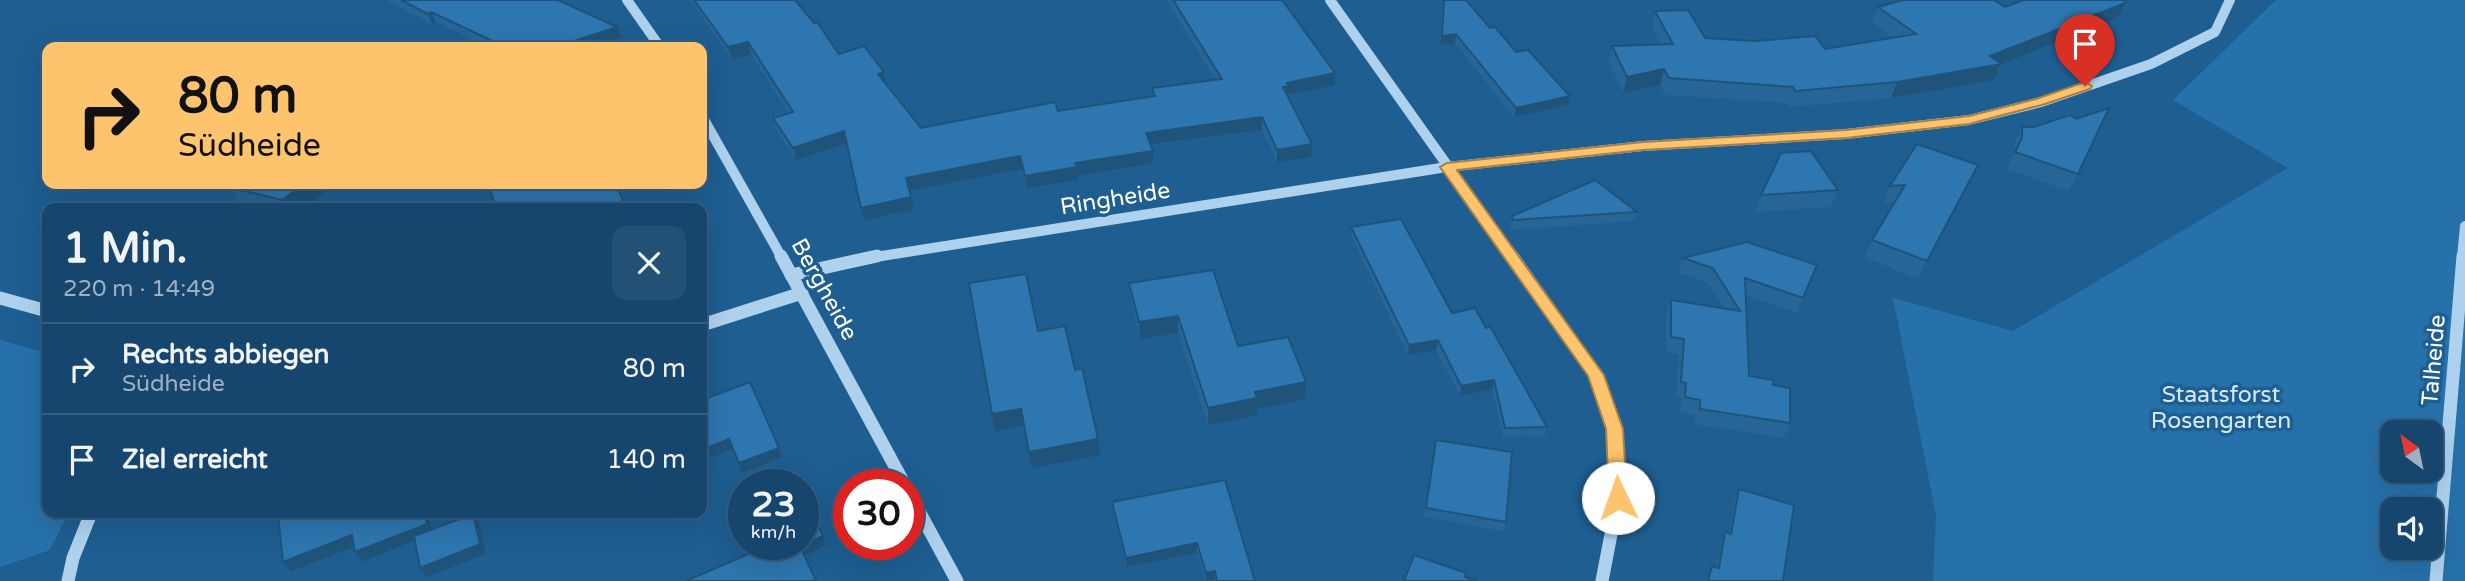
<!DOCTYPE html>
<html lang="de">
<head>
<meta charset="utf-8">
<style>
	:root { --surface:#16466d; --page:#235075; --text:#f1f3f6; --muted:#9eb1c2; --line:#355e80 }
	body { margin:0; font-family:"Varela Round",sans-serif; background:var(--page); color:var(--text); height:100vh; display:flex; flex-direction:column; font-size:26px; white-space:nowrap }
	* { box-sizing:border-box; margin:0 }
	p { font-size:23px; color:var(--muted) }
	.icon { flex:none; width:38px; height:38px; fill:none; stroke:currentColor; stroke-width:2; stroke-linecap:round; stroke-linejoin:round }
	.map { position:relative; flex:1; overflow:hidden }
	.sheet { position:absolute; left:42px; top:203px; width:665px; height:315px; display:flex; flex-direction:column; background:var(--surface); border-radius:14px; box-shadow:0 7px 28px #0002,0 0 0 2px var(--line) }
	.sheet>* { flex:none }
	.hud { position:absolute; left:42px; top:42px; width:665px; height:147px; border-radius:14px; box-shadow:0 7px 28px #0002,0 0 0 2px var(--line); background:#fdc36d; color:#111; overflow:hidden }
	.needle { width:46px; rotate:327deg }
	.controls { position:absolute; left:2380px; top:420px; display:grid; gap:14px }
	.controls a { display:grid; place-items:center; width:63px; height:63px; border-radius:14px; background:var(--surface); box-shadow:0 7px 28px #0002,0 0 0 2px var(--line); font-size:35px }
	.speed { position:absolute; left:728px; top:469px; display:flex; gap:14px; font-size:35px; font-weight:700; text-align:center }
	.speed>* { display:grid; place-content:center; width:91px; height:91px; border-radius:50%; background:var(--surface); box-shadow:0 7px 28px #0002,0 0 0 2px var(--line); line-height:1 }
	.speed small { font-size:18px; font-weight:400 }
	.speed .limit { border:10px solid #d22; background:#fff; color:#111 }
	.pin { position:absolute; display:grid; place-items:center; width:60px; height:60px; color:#fff; margin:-72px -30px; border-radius:50% 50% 50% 0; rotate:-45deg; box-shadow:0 0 7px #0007 }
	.pin .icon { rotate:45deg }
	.me { position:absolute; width:77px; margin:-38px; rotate:357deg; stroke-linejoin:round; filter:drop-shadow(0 0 5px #0008) }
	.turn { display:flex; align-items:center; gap:24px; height:147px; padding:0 21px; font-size:32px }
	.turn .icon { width:91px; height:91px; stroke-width:2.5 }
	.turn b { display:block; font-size:49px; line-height:60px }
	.round { display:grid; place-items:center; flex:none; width:74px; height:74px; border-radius:14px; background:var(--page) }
	.summary { display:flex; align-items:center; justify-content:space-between; height:119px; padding:0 21px }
	h1 { font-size:42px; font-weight:700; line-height:52px }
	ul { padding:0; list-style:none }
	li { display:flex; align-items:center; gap:21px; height:91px; padding:0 21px; border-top:2px solid var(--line) }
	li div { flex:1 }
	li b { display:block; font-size:26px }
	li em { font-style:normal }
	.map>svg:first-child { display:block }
	.green { fill:#2771aa; fill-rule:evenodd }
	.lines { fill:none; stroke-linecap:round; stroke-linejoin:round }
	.minor-far1 { stroke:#aed2ee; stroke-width:10 }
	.minor { stroke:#aed2ee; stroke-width:13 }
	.wall { fill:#276596 }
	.shaded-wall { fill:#20537a }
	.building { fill:#2d76af; stroke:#20537a; stroke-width:2 }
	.route { fill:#fdc36d; stroke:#a47f47; stroke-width:2 }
	.labels { text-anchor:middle; stroke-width:7; stroke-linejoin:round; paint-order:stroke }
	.street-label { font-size:23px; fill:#fff; stroke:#1e5e91 }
	.park-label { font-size:23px; fill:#d4eafa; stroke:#1e5e91 }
</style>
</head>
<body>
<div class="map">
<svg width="2465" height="581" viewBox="0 0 2465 581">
	<rect width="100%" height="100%" fill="#1e5e91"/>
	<g class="green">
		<path d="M2276,0H2465V581H1933L1936,516L1893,298L2013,331L2288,168L2173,100ZM2392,432H2431V471H2392ZM2392,509H2431V548H2392Z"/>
		<polygon points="0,340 47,353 47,513 68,513 50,550 0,567"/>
	</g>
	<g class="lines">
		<g class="minor-far1">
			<polyline points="627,0 660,47"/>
			<polyline points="1330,0 1513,258"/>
			<polyline points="702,116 782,258"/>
			<polyline points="869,258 1447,167 1643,146 1846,134 1969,120 2041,102 2151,64 2215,32 2230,0"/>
			<polyline points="2462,258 2465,226"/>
		</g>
		<g class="minor">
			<polyline points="781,256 905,485"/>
			<polyline points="1512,256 1596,375 1615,429 1618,498 1602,581"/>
			<polyline points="791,275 877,256"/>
			<polyline points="0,298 47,311"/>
			<polyline points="702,325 802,293"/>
			<polyline points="908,491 957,581"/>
			<polyline points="68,581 73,558 91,513"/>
			<polyline points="2436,581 2463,256"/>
		</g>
	</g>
	<g class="wall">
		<polygon points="386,0 549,0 621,37 588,47 488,47 436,22 432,24"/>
		<polygon points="690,0 795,0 839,54 886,84 921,128 1058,111 1153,96 1152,88 1216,80 1166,0 1282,0 1335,85 1288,95 1288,97 1312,144 1311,157 1277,162 1262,130 1151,145 1153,163 1077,176 1078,180 1027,188 1022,169 909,191 914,210 864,220 847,143 796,160 777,131 773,118 789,113 751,54 732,59"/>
		<polygon points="1443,0 1490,28 1516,52 1570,96 1568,105 1514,117 1455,43 1440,45"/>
		<polygon points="1878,7 2005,7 2117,18 2002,64 1994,80 1891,98 1790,107 1787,103 1665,95 1660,85 1623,93 1609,62 1612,46 1661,45 1652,27 1655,11 1705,38 1825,49 1893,38 1872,22"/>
		<polygon points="2022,127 2078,174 2069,191 2006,169 2014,154 2014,144"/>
		<polygon points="1978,165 1918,279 1864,257 1872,240 1895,202 1883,203 1890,186"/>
		<polygon points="336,184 304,208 255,208 240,204 229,187"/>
		<polygon points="1838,190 1831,207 1755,212 1761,195"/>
		<polygon points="1637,212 1634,221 1511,230 1510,226 1512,216"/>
		<polygon points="1351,227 1452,313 1486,328 1547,427 1545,436 1503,437 1492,389 1460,396 1436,350 1408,355 1351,236"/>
		<polygon points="1683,258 1817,265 1797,313 1745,295 1749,376 1773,385 1790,423 1784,438 1694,424 1695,415 1680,412 1681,398 1676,397 1679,354 1666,352 1666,315 1671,300 1724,308 1708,283 1679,273"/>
		<polygon points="1129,283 1238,346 1306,382 1305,399 1257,409 1257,415 1208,425 1178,333 1140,339 1131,301"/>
		<polygon points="1436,440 1506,522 1503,531 1424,517"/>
		<polygon points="1225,480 1255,581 1205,581 1197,553 1127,567 1113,511 1112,502"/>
		<polygon points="1739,489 1783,581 1707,581 1712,566 1717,567 1722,542 1725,532 1729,533 1735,498"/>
	</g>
	<g class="shaded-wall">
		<polygon points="2125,3 2117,18 2001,64 1994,80 1891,98 1897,82 1990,56"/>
		<polygon points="431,12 436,22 432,24 428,14"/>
		<polygon points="617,27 621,37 588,47 576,47 574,41"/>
		<polygon points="1456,34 1455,43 1440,45 1442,36"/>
		<polygon points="748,42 751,54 732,59 728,47"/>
		<polygon points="1664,69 1660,85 1623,93 1627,77"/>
		<polygon points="884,72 886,84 878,74"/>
		<polygon points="1335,73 1335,85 1288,95 1288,98 1283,87 1287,83"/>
		<polygon points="1570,96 1568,105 1514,117 1516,108"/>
		<polygon points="1262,117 1262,130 1146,145 1146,133"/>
		<polygon points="844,131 847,143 796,160 793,148"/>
		<polygon points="1312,144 1311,157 1277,162 1277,150"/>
		<polygon points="1153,151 1153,163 1077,176 1078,180 1027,188 1025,176 1075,163"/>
		<polygon points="1020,156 1022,169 909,191 906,178"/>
		<polygon points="1978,165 1970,182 1918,279 1927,261"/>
		<polygon points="303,184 336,184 304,208 286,208 282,200"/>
		<polygon points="911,197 914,210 864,220 861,208"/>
		<polygon points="1178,316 1178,333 1140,339 1139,322"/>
		<polygon points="1438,340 1436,350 1408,355 1409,345"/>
		<polygon points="1494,380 1492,389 1460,396 1461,386"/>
		<polygon points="1306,382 1305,399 1257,409 1257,415 1208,425 1208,408 1255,392"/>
		<polygon points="1021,409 1024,425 995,431 992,414"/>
		<polygon points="729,439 733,449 702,461 702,450"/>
		<polygon points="1098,439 1100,455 1032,468 1029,452"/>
		<polygon points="779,448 782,457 742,473 739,463"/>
		<polygon points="424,513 428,513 433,533 362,562 355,552"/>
		<polygon points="473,514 479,523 486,554 426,577 420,568"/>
		<polygon points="352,535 359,545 291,571 283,562"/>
		<polygon points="823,536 826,546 803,556 800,546"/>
		<polygon points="1197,543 1197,553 1127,567 1126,558"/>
		<polygon points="1215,571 1215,580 1206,581 1206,573"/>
	</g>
	<g class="building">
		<polygon points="401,0 558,0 617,27 574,41 577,47 505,47 431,12 428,14"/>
		<polygon points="694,0 795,0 814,23 817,22 839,54 864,46 884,72 878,74 921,128 1055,102 1058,111 1155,96 1152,88 1222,79 1173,0 1282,0 1335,73 1287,83 1289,86 1283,87 1312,144 1277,150 1262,117 1146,133 1153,151 1075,163 1077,167 1025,176 1020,156 906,178 911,197 861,208 844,131 793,148 773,118 793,112 748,42 728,47"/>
		<polygon points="1444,0 1466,0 1490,28 1495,27 1516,52 1528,50 1570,96 1516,108 1456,34 1442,36"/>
		<polygon points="1903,0 1994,0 2005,7 2024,0 2126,0 2125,3 1990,56 2002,64 1897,82 1795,91 1793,87 1669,78 1664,69 1627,77 1612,46 1673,44 1655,11 1688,10 1705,38 1755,41 1815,36 1825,49 1916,34 1878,7"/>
		<polygon points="2109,108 2078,174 2015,152 2022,138 2022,127 2034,127 2070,115 2076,119"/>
		<polygon points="1917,144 1978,165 1927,261 1872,240 1905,185 1890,186"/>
		<polygon points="1811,151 1838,190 1761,195 1781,153"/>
		<polygon points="1595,180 1637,212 1513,220 1512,216"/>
		<polygon points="233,184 303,184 282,200 229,187"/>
		<polygon points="498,184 616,184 626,208 496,208 489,186"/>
		<polygon points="1401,219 1452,313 1475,308 1486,328 1490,326 1547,427 1505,428 1494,380 1461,386 1438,340 1409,345 1351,227"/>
		<polygon points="1747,242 1817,265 1803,298 1745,278 1749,376 1773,380 1773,385 1790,388 1790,423 1700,409 1700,400 1685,397 1686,383 1681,382 1684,339 1671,337 1671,300 1740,311 1713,268 1683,258"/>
		<polygon points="1213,270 1238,346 1288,337 1306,382 1255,392 1257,398 1208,408 1178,316 1139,322 1129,283"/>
		<polygon points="1026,274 1038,331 1065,326 1075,370 1082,368 1098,439 1029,452 1021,409 992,414 969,283"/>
		<polygon points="750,382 779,448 739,463 729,439 702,450 702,400"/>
		<polygon points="1436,440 1512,452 1506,522 1426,508"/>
		<polygon points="1225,480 1255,581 1217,581 1215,571 1206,573 1197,543 1126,558 1112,502"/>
		<polygon points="1739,489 1794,505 1783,581 1708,581 1712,566 1719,568 1725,532 1731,534"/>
		<polygon points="808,505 823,536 800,546 816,581 686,581 772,544 803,544 803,507"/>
		<polygon points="284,513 424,513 427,524 355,552 352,535 283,562 278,515"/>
		<polygon points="473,514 480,544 420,568 414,536"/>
		<polygon points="1414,555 1466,573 1465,577 1477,581 1404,581"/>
	</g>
	<polygon class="route" points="2085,82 2092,86 2090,89 2045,104 1969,124 1846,138 1643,150 1457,170 1604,375 1623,429 1627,498 1625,503 1618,505 1611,503 1609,498 1606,429 1588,376 1440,167 1447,163 1643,142 1846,130 1969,116 2036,99"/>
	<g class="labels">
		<g class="street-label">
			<text transform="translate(1115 198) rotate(-9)" y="8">Ringheide</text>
			<text transform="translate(825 289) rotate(61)" y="8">Bergheide</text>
			<text transform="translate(2433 360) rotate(-85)" y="8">Talheide</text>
		</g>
		<g class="park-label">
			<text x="2221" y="402">Staatsforst<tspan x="2221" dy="26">Rosengarten</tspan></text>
		</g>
	</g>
</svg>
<div class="controls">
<a><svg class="needle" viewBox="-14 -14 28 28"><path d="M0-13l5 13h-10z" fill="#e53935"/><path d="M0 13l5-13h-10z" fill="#9eb1c2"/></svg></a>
<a><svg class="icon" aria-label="sound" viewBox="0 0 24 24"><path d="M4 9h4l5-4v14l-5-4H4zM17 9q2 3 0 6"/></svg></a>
</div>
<div class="speed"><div>23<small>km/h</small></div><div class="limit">30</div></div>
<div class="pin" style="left:2085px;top:86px;background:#d93025"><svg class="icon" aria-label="arrive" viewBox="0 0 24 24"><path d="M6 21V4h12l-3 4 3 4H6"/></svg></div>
<svg class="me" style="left:1618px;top:498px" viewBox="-20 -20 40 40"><circle r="19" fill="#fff"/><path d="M0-13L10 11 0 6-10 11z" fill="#fdc36d"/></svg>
<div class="hud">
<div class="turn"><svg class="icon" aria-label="right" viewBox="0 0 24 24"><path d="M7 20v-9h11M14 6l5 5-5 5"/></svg><div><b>80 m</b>Südheide</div></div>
</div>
<section class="sheet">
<div class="summary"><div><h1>1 Min.</h1><p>220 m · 14:49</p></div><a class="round"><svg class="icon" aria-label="close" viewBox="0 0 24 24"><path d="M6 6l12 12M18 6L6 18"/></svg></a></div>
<ul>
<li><svg class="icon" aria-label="right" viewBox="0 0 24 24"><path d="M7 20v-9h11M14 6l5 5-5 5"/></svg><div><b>Rechts abbiegen</b><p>Südheide</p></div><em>80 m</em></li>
<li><svg class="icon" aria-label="arrive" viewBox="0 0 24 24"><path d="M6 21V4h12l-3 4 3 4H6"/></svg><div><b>Ziel erreicht</b></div><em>140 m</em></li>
</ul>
</section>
</div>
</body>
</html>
